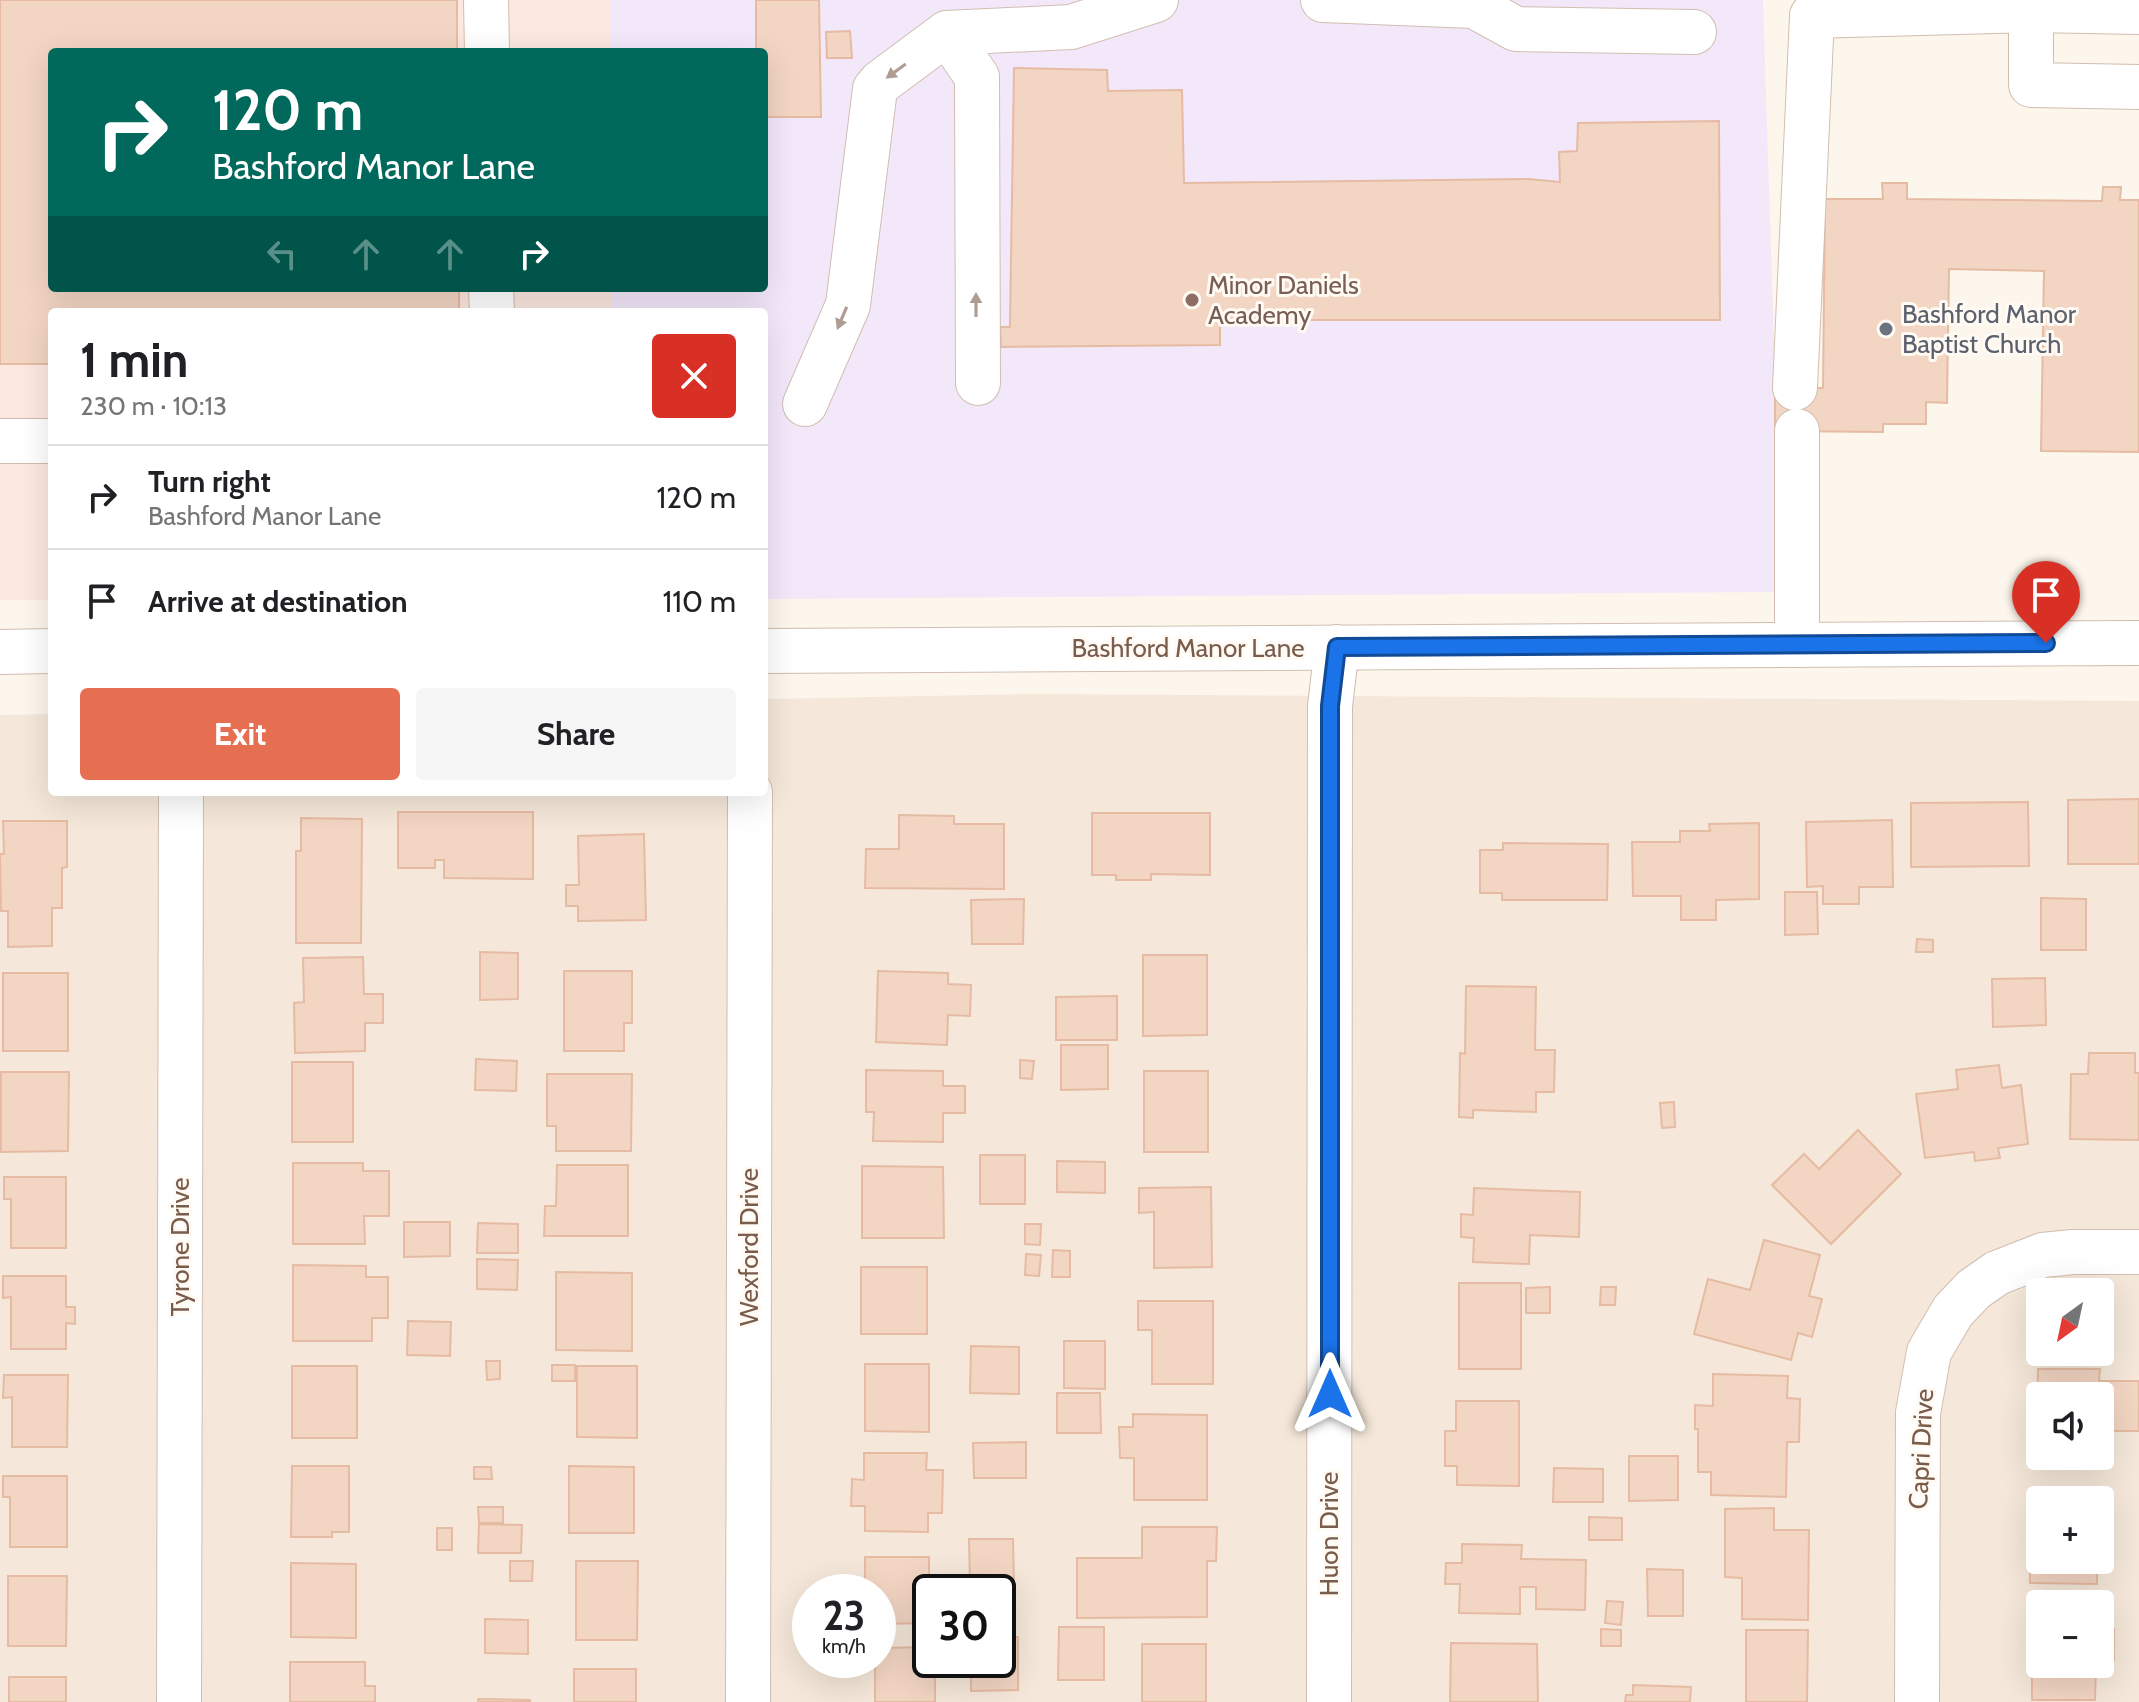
<!DOCTYPE html>
<html lang="en">
<head>
<meta charset="utf-8">
<style>
	:root { --surface:#fff; --page:#f6f6f6; --text:#202124; --muted:#757577; --line:#e0e0e0; --accent:#e76f51 }
	body { margin:0; font-family:Cabin,sans-serif; background:var(--page); color:var(--text); height:100vh; display:flex; flex-direction:column; font-size:30px; white-space:nowrap }
	* { box-sizing:border-box; margin:0 }
	p { font-size:26px; color:var(--muted) }
	.icon { flex:none; width:44px; height:44px; fill:none; stroke:currentColor; stroke-width:2; stroke-linecap:round; stroke-linejoin:round }
	.map { position:relative; flex:1; overflow:hidden }
	.sheet { position:absolute; left:48px; top:308px; width:720px; height:488px; display:flex; flex-direction:column; background:var(--surface); border-radius:8px; box-shadow:0 8px 32px #0002 }
	.sheet>* { flex:none }
	.top-card { position:absolute; left:48px; top:48px; width:720px; height:244px; border-radius:8px; box-shadow:0 8px 32px #0002; background:#00695c; color:#fff; overflow:hidden }
	.needle { width:52px; rotate:213deg }
	.controls { position:absolute; left:2026px; top:1278px; display:grid; gap:16px }
	.controls a { display:grid; place-items:center; width:88px; height:88px; border-radius:8px; background:var(--surface); box-shadow:0 8px 32px #0002; font-size:40px }
	.speed { position:absolute; left:792px; top:1574px; display:flex; gap:16px; font-size:40px; font-weight:700; text-align:center }
	.speed>* { display:grid; place-content:center; width:104px; height:104px; border-radius:50%; background:var(--surface); box-shadow:0 8px 32px #0002; line-height:1 }
	.speed small { font-size:20px; font-weight:400 }
	.speed .limit { border:4px solid #111; border-radius:12px; background:#fff; color:#111 }
	.pin { position:absolute; display:grid; place-items:center; width:68px; height:68px; color:#fff; margin:-82px -34px; border-radius:50% 50% 50% 0; rotate:-45deg; box-shadow:0 0 8px #0007 }
	.pin .icon { rotate:45deg }
	.me { position:absolute; width:88px; margin:-44px; rotate:0deg; stroke-linejoin:round; filter:drop-shadow(0 0 6px #0008) }
	.turn { display:flex; align-items:center; gap:28px; height:168px; padding:0 32px; font-size:36px }
	.turn .icon { width:104px; height:104px; stroke-width:2.5 }
	.turn b { display:block; font-size:56px; line-height:68px }
	.lanes { display:flex; align-items:center; height:76px; padding:0 32px; background:#0003; justify-content:center; gap:40px; direction:ltr }
	.lanes .off { opacity:.35 }
	.round { display:grid; place-items:center; flex:none; width:84px; height:84px; border-radius:8px; background:var(--page) }
	.head { display:flex; align-items:center; justify-content:space-between; height:136px; padding:0 32px }
	h1 { font-size:48px; font-weight:700; line-height:60px }
	.action { display:flex; gap:16px; margin-top:auto; padding:16px 32px }
	.action a { flex:1; height:92px; border-radius:8px; background:var(--accent); color:#fff; font-size:32px; font-weight:700; line-height:92px; text-align:center }
	.action a+a { background:var(--page); color:var(--text) }
	ul { padding:0; list-style:none }
	li { display:flex; align-items:center; gap:24px; height:104px; padding:0 32px; border-top:2px solid var(--line) }
	li div { flex:1 }
	li b { display:block; font-size:30px }
	li em { font-style:normal }
	.map>svg:first-child { display:block }
	.residential { fill:#f5e8da; fill-rule:evenodd }
	.commercial { fill:#fde8e0 }
	.education { fill:#f3e8fa }
	.building { fill:#f3d5c3; stroke:#e6bba3; stroke-width:2; fill-rule:evenodd }
	.lines { fill:none; stroke-linecap:round; stroke-linejoin:round }
	.minor-casing { stroke:#d1beb0; stroke-width:46 }
	.minor { stroke:#fff; stroke-width:44 }
	.oneway { fill:#af9d94 }
	.route-casing { stroke:#114b97; stroke-width:20 }
	.route { stroke:#1a73e8; stroke-width:14 }
	.education-dot { fill:#8d6e63; stroke:#fffaf3; stroke-width:3 }
	.worship-dot { fill:#6b7280; stroke:#fffaf3; stroke-width:3 }
	.labels { text-anchor:middle; stroke-width:6; stroke-linejoin:round; paint-order:stroke }
	.education-label { font-size:26px; fill:#785e54; stroke:#fffaf3; text-anchor:start }
	.worship-label { font-size:26px; fill:#5b616d; stroke:#fffaf3; text-anchor:start }
	.street-label { font-size:26px; fill:#7a5c4d; stroke:#fffaf3 }
</style>
</head>
<body>
<div class="map">
<svg width="2139" height="1702" viewBox="0 0 2139 1702">
	<rect width="100%" height="100%" fill="#fdf6ec"/>
	<path class="residential" d="M1029,694L2139,701V1702H0V715L52,714V792H764V699ZM2040,1292H2100V1352H2040ZM2040,1396H2100V1456H2040ZM2040,1500H2100V1560H2040ZM810,1592H878V1660H810ZM930,1592H998V1660H930ZM2040,1604H2100V1664H2040Z"/>
	<polygon class="commercial" points="0,0 609,0 609,52 52,52 52,288 612,288 612,312 52,312 52,600 0,600"/>
	<polygon class="education" points="609,0 1763,0 1782,592 764,599 764,312 612,312 612,288 764,288 764,52 609,52"/>
	<g class="building">
		<polygon points="0,0 457,0 457,52 52,52 52,288 459,288 459,312 52,312 52,364 0,364"/>
		<polygon points="756,0 819,0 821,117 764,117 764,52 756,52"/>
		<polygon points="850,31 852,58 827,58 826,32"/>
		<polygon points="1014,68 1107,70 1108,91 1182,90 1184,183 1528,179 1560,182 1559,152 1577,151 1578,123 1719,121 1720,320 1220,320 1220,345 1001,347 1000,327 1010,327 1010,322"/>
		<polygon points="1882,183 1907,183 1907,199 2102,201 2103,187 2121,187 2120,200 2139,200 2139,452 2041,451 2044,271 1949,269 1947,403 1926,402 1926,424 1883,424 1883,432 1775,431 1775,388 1823,388 1825,199 1883,199"/>
		<polygon points="2139,799 2139,864 2068,864 2068,800"/>
		<polygon points="2028,802 2029,866 1911,867 1911,803"/>
		<polygon points="398,812 533,812 533,879 444,878 444,860 435,860 435,868 398,868"/>
		<polygon points="1092,813 1210,813 1210,875 1151,874 1151,880 1116,880 1116,875 1092,875"/>
		<polygon points="899,815 954,816 954,824 1004,824 1004,889 865,888 866,849 899,849"/>
		<polygon points="301,818 362,819 361,943 296,943 296,851 301,851"/>
		<polygon points="1892,820 1893,887 1859,887 1859,904 1823,904 1823,886 1807,887 1806,822"/>
		<polygon points="3,821 67,821 67,867 62,868 62,908 52,908 52,946 8,947 8,911 1,911 0,854 4,854"/>
		<polygon points="1759,823 1759,899 1716,900 1716,920 1681,920 1681,896 1633,896 1632,842 1680,842 1680,831 1710,831 1709,824"/>
		<polygon points="644,834 646,920 578,921 578,906 566,906 566,885 579,885 578,836"/>
		<polygon points="1503,843 1608,844 1607,900 1502,900 1502,893 1480,893 1480,850 1503,850"/>
		<polygon points="1785,892 1817,892 1818,934 1785,935"/>
		<polygon points="2041,898 2086,899 2086,950 2041,950"/>
		<polygon points="1024,899 1023,944 972,944 971,900"/>
		<polygon points="1917,939 1933,940 1933,952 1916,952"/>
		<polygon points="480,952 518,953 518,999 480,1000"/>
		<polygon points="1143,955 1207,955 1207,1035 1143,1036"/>
		<polygon points="363,957 364,994 383,994 383,1023 365,1023 365,1051 295,1053 294,1003 304,1002 303,958"/>
		<polygon points="564,971 632,971 632,1023 624,1023 624,1051 564,1051"/>
		<polygon points="878,971 948,973 948,984 971,985 970,1016 948,1015 947,1045 876,1042"/>
		<rect x="3" y="973" width="65" height="78"/>
		<polygon points="2045,978 2046,1025 1993,1027 1992,979"/>
		<polygon points="1466,986 1536,987 1535,1050 1555,1050 1554,1092 1536,1092 1536,1112 1473,1110 1473,1118 1459,1117 1460,1053 1465,1054"/>
		<polygon points="1117,996 1117,1040 1056,1040 1056,997"/>
		<polygon points="1061,1045 1108,1045 1108,1089 1061,1090"/>
		<polygon points="2089,1053 2135,1053 2135,1073 2139,1073 2139,1140 2070,1139 2071,1074 2088,1074"/>
		<polygon points="476,1059 517,1061 516,1091 475,1090"/>
		<polygon points="1020,1060 1034,1061 1032,1079 1020,1078"/>
		<rect x="292" y="1062" width="61" height="80"/>
		<polygon points="1999,1065 2002,1088 2021,1085 2028,1144 1998,1148 2000,1158 1975,1161 1974,1152 1925,1158 1916,1094 1958,1089 1956,1070"/>
		<polygon points="866,1070 943,1071 943,1086 965,1086 965,1113 943,1113 943,1142 873,1141 874,1112 866,1112"/>
		<rect x="1144" y="1071" width="64" height="81"/>
		<polygon points="1,1072 69,1072 68,1151 1,1152"/>
		<polygon points="547,1074 632,1074 631,1151 556,1151 556,1126 547,1126"/>
		<polygon points="1674,1102 1675,1127 1662,1128 1660,1103"/>
		<polygon points="1858,1130 1901,1174 1831,1244 1772,1185 1804,1154 1819,1169"/>
		<rect x="980" y="1155" width="45" height="49"/>
		<polygon points="1057,1161 1105,1162 1105,1193 1057,1192"/>
		<polygon points="293,1163 363,1163 363,1171 389,1171 389,1216 364,1216 365,1244 293,1244"/>
		<polygon points="557,1165 628,1165 628,1236 544,1236 545,1206 556,1206"/>
		<polygon points="862,1166 943,1167 944,1238 862,1238"/>
		<polygon points="4,1177 66,1177 66,1248 11,1248 11,1199 4,1199"/>
		<polygon points="1211,1187 1212,1267 1154,1268 1154,1212 1139,1213 1139,1188"/>
		<polygon points="1474,1188 1580,1192 1579,1237 1530,1235 1529,1264 1473,1262 1474,1238 1461,1237 1461,1214 1473,1215"/>
		<polygon points="404,1222 450,1222 450,1256 404,1257"/>
		<polygon points="478,1223 518,1224 518,1253 477,1253"/>
		<polygon points="1025,1224 1041,1224 1040,1245 1025,1244"/>
		<polygon points="1764,1240 1820,1255 1809,1296 1822,1299 1812,1337 1798,1333 1791,1360 1694,1334 1708,1279 1750,1290"/>
		<polygon points="1053,1250 1070,1251 1070,1277 1052,1277"/>
		<polygon points="1026,1254 1041,1255 1039,1276 1025,1275"/>
		<polygon points="477,1259 518,1260 517,1290 477,1289"/>
		<polygon points="293,1265 366,1266 366,1277 388,1277 388,1318 372,1318 372,1341 293,1341"/>
		<rect x="861" y="1267" width="66" height="67"/>
		<polygon points="556,1272 632,1273 632,1351 556,1350"/>
		<polygon points="3,1276 66,1276 66,1307 75,1307 75,1324 66,1323 66,1349 11,1349 11,1297 3,1298"/>
		<rect x="1459" y="1283" width="62" height="86"/>
		<polygon points="1550,1287 1550,1313 1526,1313 1526,1288"/>
		<polygon points="1601,1287 1616,1287 1615,1305 1600,1305"/>
		<polygon points="1138,1301 1213,1301 1213,1384 1152,1384 1152,1330 1138,1330"/>
		<polygon points="408,1321 451,1322 450,1356 407,1355"/>
		<polygon points="1064,1341 1105,1341 1105,1389 1064,1388"/>
		<polygon points="971,1346 1019,1347 1019,1394 970,1393"/>
		<polygon points="486,1361 500,1361 500,1379 487,1380"/>
		<polygon points="865,1364 929,1364 929,1432 865,1431"/>
		<rect x="552" y="1365" width="23" height="16"/>
		<rect x="292" y="1366" width="65" height="72"/>
		<polygon points="577,1366 637,1366 637,1438 577,1437"/>
		<path d="M2038,1369H2100L2099,1381H2139V1431H2112V1412H2101L2100,1467L2032,1466L2033,1408H2037ZM2040,1396H2100V1456H2040Z"/>
		<polygon points="1713,1374 1788,1376 1787,1398 1800,1399 1799,1442 1787,1442 1786,1497 1711,1495 1711,1472 1698,1472 1698,1429 1695,1429 1695,1405 1713,1406"/>
		<polygon points="4,1375 68,1375 67,1447 12,1447 12,1397 3,1398"/>
		<polygon points="1057,1393 1100,1393 1101,1433 1057,1433"/>
		<polygon points="1456,1401 1519,1401 1519,1486 1457,1485 1457,1466 1445,1466 1445,1431 1456,1431"/>
		<polygon points="1133,1414 1207,1415 1207,1500 1134,1500 1134,1458 1120,1458 1119,1427 1133,1427"/>
		<polygon points="1026,1442 1026,1478 974,1478 973,1443"/>
		<polygon points="864,1453 927,1453 926,1470 943,1470 942,1513 928,1513 928,1532 865,1531 865,1506 851,1506 852,1479 864,1480"/>
		<polygon points="1629,1456 1678,1456 1678,1500 1629,1501"/>
		<polygon points="292,1466 349,1466 349,1532 332,1532 332,1537 291,1537"/>
		<polygon points="569,1466 634,1467 634,1533 569,1533"/>
		<polygon points="474,1467 491,1467 492,1479 474,1479"/>
		<polygon points="1554,1468 1603,1469 1603,1502 1553,1502"/>
		<polygon points="3,1476 67,1476 67,1547 10,1547 10,1497 3,1497"/>
		<polygon points="2030,1501 2040,1501 2040,1560 2097,1560 2097,1584 2030,1583"/>
		<polygon points="2100,1501 2106,1501 2105,1546 2100,1546"/>
		<polygon points="478,1507 503,1507 503,1523 479,1523"/>
		<polygon points="1774,1508 1774,1530 1809,1530 1808,1620 1742,1619 1742,1578 1725,1577 1725,1509"/>
		<polygon points="1589,1517 1622,1518 1622,1540 1589,1540"/>
		<polygon points="479,1524 522,1525 521,1553 478,1553"/>
		<polygon points="1142,1527 1217,1527 1216,1561 1207,1561 1207,1617 1077,1618 1077,1558 1142,1558"/>
		<rect x="437" y="1528" width="15" height="22"/>
		<polygon points="969,1539 1013,1539 1014,1586 970,1588"/>
		<polygon points="1462,1544 1522,1545 1521,1559 1586,1560 1585,1610 1536,1609 1536,1587 1520,1587 1520,1614 1459,1613 1460,1584 1445,1584 1446,1563 1462,1563"/>
		<polygon points="865,1557 929,1557 929,1623 878,1624 878,1592 865,1592"/>
		<polygon points="510,1561 533,1561 532,1581 510,1581"/>
		<polygon points="576,1561 638,1561 637,1640 576,1640"/>
		<polygon points="291,1563 356,1564 356,1638 291,1637"/>
		<polygon points="1647,1569 1683,1570 1683,1616 1648,1616"/>
		<polygon points="8,1576 67,1576 66,1646 8,1646"/>
		<polygon points="1607,1601 1623,1602 1621,1625 1605,1623"/>
		<polygon points="2040,1608 2040,1664 2096,1664 2095,1700 2032,1700 2032,1609"/>
		<polygon points="485,1619 528,1620 528,1654 485,1653"/>
		<polygon points="1059,1627 1104,1627 1104,1680 1058,1680"/>
		<polygon points="1601,1629 1621,1630 1621,1646 1601,1646"/>
		<polygon points="2100,1629 2114,1629 2114,1660 2100,1659"/>
		<polygon points="1746,1630 1808,1630 1807,1702 1746,1702"/>
		<polygon points="998,1637 1018,1637 1018,1690 971,1691 971,1660 998,1660"/>
		<polygon points="1451,1643 1537,1644 1538,1702 1450,1702"/>
		<rect x="1142" y="1644" width="64" height="58"/>
		<polygon points="930,1647 930,1660 935,1660 935,1702 875,1702 875,1660 878,1660 878,1648"/>
		<polygon points="290,1662 365,1662 365,1686 375,1686 375,1702 290,1702"/>
		<rect x="574" y="1669" width="62" height="33"/>
		<rect x="9" y="1677" width="57" height="25"/>
		<polygon points="1633,1685 1691,1687 1690,1702 1625,1702 1626,1695 1633,1695"/>
		<polygon points="478,1699 530,1700 530,1702 478,1702"/>
	</g>
	<g class="lines">
		<g class="minor-casing">
			<g id="minor">
				<polyline points="486,0 487,52"/>
				<polyline points="1323,0 1474,6 1516,29 1694,32"/>
				<polyline points="2036,0 2031,10 2139,12"/>
				<polyline points="1812,16 2031,10 2031,85 2139,87"/>
				<polyline points="947,33 1071,27 1156,0"/>
				<polyline points="491,288 492,312"/>
				<polyline points="1795,388 1812,16 1825,0"/>
				<polyline points="805,404 848,305 875,89 881,82 947,33 977,77 978,383"/>
				<polyline points="0,441 52,441"/>
				<polyline points="1797,645 1797,431"/>
				<polyline points="764,651 2139,643"/>
				<polyline points="0,652 52,651"/>
				<polyline points="179,1702 181,792"/>
				<polyline points="748,1702 750,792"/>
				<polyline points="1329,1702 1330,706 1337,647"/>
				<polyline points="1917,1702 1918,1413 1929,1352 1953,1311 1974,1289 1997,1273 2043,1255 2073,1252 2139,1252"/>
			</g>
		</g>
		<use href="#minor" class="minor"/>
	</g>
	<defs><path id="oneway-solid" d="M-6-.8H1V-3.2L6.5 0L1 3.2V.8H-6Z" transform="scale(2)"/></defs>
	<g class="oneway">
		<use href="#oneway-solid" transform="translate(896 71) rotate(144)"/>
		<use href="#oneway-solid" transform="translate(976 305) rotate(-90)"/>
		<use href="#oneway-solid" transform="translate(842 318) rotate(113)"/>
	</g>
	<g class="lines">
		<g class="route-casing">
			<polyline id="route" points="1330,1394 1330,706 1337,647 2046,643"/>
		</g>
		<use href="#route" class="route"/>
	</g>
	<circle class="education-dot" cx="1192" cy="300" r="8"/>
	<circle class="worship-dot" cx="1886" cy="329" r="8"/>
	<g class="labels">
		<g class="education-label">
			<text x="1208" y="294">Minor Daniels<tspan x="1208" dy="30">Academy</tspan></text>
		</g>
		<g class="worship-label">
			<text x="1902" y="323">Bashford Manor<tspan x="1902" dy="30">Baptist Church</tspan></text>
		</g>
		<g class="street-label">
			<text x="1188" y="657">Bashford Manor Lane</text>
			<text transform="translate(180 1247) rotate(-90)" y="9">Tyrone Drive</text>
			<text transform="translate(749 1247) rotate(-90)" y="9">Wexford Drive</text>
			<text transform="translate(1921 1449) rotate(-87)" y="9">Capri Drive</text>
			<text transform="translate(1329 1534) rotate(-90)" y="9">Huon Drive</text>
		</g>
	</g>
</svg>
<div class="controls">
<a><svg class="needle" viewBox="-14 -14 28 28"><path d="M0-13l5 13h-10z" fill="#e53935"/><path d="M0 13l5-13h-10z" fill="#757577"/></svg></a>
<a><svg class="icon" aria-label="sound" viewBox="0 0 24 24"><path d="M4 9h4l5-4v14l-5-4H4zM17 9q2 3 0 6"/></svg></a>
<a>+</a>
<a>−</a>
</div>
<div class="speed"><div>23<small>km/h</small></div><div class="limit">30</div></div>
<div class="pin" style="left:2046px;top:643px;background:#d93025"><svg class="icon" aria-label="arrive" viewBox="0 0 24 24"><path d="M6 21V4h12l-3 4 3 4H6"/></svg></div>
<svg class="me" style="left:1330px;top:1394px" viewBox="-20 -20 40 40"><path d="M0-17L14 15 0 8-14 15z" fill="#1a73e8" stroke="#fff" stroke-width="4"/></svg>
<div class="top-card">
<div class="turn"><svg class="icon" aria-label="right" viewBox="0 0 24 24"><path d="M7 20v-9h11M14 6l5 5-5 5"/></svg><div><b>120 m</b>Bashford Manor Lane</div></div>
<div class="lanes"><svg class="icon off" aria-label="left" viewBox="0 0 24 24"><path d="M17 20v-9H6M10 6l-5 5 5 5"/></svg><svg class="icon off" aria-label="ahead" viewBox="0 0 24 24"><path d="M12 20V5M6 11l6-6 6 6"/></svg><svg class="icon off" aria-label="ahead" viewBox="0 0 24 24"><path d="M12 20V5M6 11l6-6 6 6"/></svg><svg class="icon" aria-label="right" viewBox="0 0 24 24"><path d="M7 20v-9h11M14 6l5 5-5 5"/></svg></div>
</div>
<section class="sheet">
<div class="head"><div><h1>1 min</h1><p>230 m · 10:13</p></div><a class="round" style="background:#d93025;color:#fff"><svg class="icon" aria-label="close" viewBox="0 0 24 24"><path d="M6 6l12 12M18 6L6 18"/></svg></a></div>
<ul>
<li><svg class="icon" aria-label="right" viewBox="0 0 24 24"><path d="M7 20v-9h11M14 6l5 5-5 5"/></svg><div><b>Turn right</b><p>Bashford Manor Lane</p></div><em>120 m</em></li>
<li><svg class="icon" aria-label="arrive" viewBox="0 0 24 24"><path d="M6 21V4h12l-3 4 3 4H6"/></svg><div><b>Arrive at destination</b></div><em>110 m</em></li>
</ul>
<div class="action"><a>Exit</a><a>Share</a></div>
</section>
</div>
</body>
</html>
